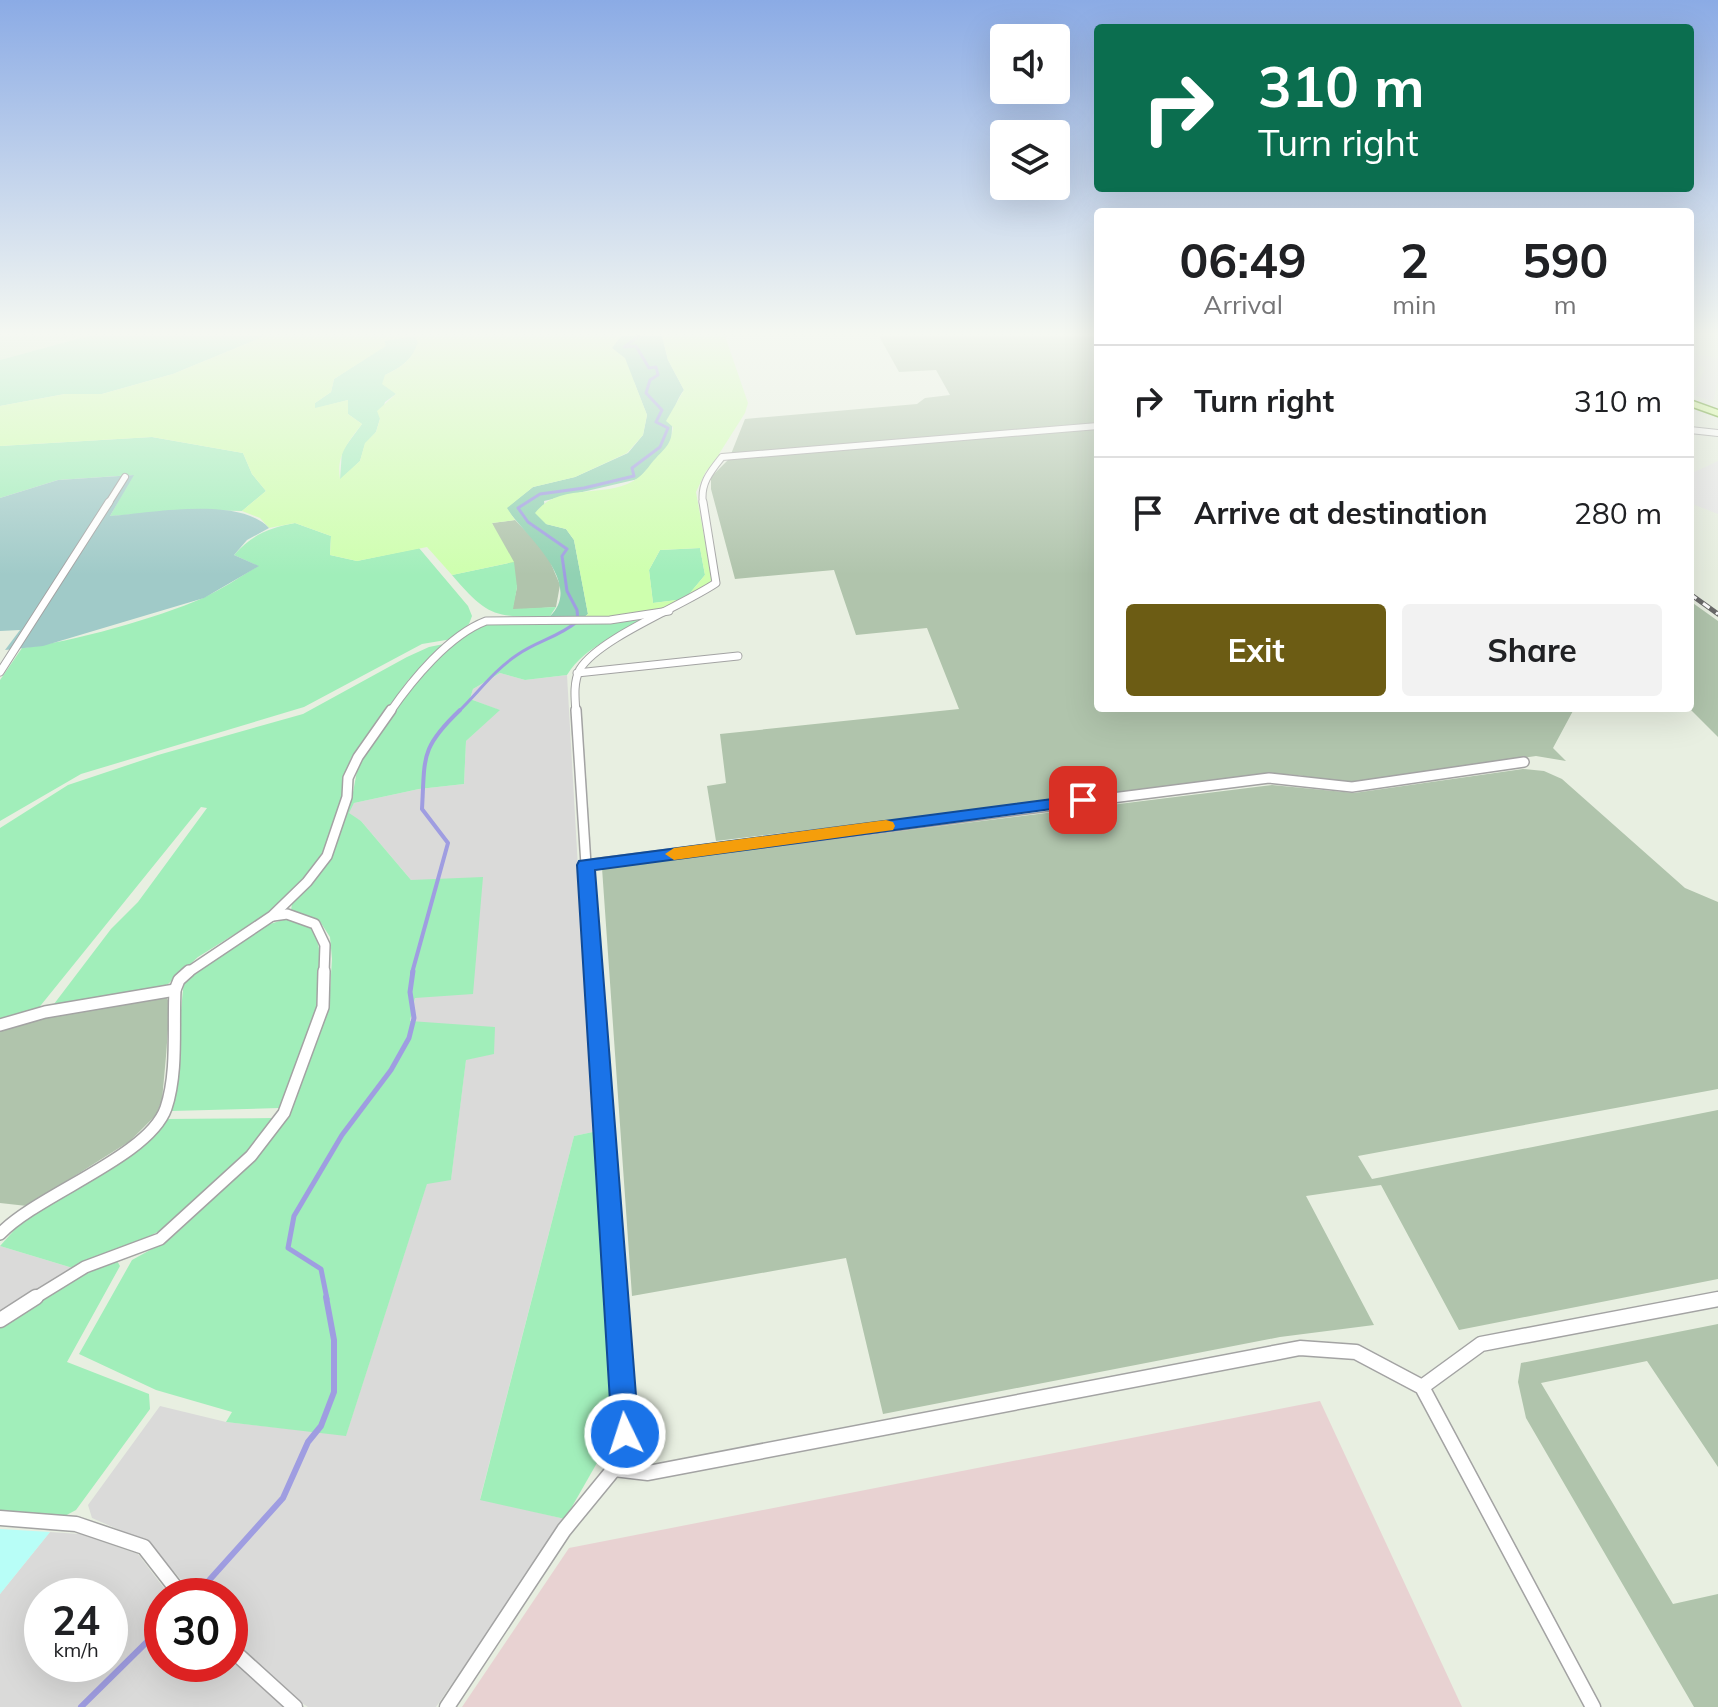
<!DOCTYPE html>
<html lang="en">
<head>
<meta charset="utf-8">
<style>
	:root { --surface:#fff; --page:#f2f2f2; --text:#202124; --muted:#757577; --line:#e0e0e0; --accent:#6c5c14 }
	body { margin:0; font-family:Mulish,sans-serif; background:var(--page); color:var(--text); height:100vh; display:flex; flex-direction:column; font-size:30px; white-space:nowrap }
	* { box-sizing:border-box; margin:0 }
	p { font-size:26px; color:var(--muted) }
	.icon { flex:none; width:44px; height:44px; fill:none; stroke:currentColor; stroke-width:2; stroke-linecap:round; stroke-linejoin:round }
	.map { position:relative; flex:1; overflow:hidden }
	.details { position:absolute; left:1094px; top:208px; width:600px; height:504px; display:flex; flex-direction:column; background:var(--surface); border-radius:8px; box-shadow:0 8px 32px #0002 }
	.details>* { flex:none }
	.top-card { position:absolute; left:1094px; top:24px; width:600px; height:168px; border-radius:8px; box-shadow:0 8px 32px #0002; background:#0b6e4f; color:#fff; overflow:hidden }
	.controls { position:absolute; left:990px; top:24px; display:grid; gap:16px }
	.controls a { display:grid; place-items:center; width:80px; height:80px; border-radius:8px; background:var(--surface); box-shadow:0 8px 32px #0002; font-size:40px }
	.speed { position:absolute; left:24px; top:1578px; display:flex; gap:16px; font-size:40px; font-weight:700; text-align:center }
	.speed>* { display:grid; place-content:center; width:104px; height:104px; border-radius:50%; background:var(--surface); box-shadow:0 8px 32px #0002; line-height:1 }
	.speed small { font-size:20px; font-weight:400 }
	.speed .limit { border:12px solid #d22; background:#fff; color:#111 }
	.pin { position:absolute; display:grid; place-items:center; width:68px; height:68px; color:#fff; margin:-34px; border-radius:16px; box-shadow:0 4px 12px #0006 }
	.me { position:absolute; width:88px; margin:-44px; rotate:356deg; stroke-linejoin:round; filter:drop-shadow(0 0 6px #0008) }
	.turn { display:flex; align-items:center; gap:28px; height:168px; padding:0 32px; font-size:36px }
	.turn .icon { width:104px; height:104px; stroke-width:2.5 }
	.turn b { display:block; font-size:56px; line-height:68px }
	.eta { display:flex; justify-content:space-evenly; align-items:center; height:136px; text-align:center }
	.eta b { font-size:48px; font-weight:700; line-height:56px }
	.action { display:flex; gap:16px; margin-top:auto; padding:16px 32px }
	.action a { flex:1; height:92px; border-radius:8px; background:var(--accent); color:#fff; font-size:32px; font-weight:700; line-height:92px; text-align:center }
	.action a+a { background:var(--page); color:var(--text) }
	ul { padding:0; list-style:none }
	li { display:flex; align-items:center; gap:24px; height:112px; padding:0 32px; border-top:2px solid var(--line) }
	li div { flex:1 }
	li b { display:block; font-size:30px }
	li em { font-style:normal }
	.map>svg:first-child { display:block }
	.residential { fill:#dadad9; fill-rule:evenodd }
	.industrial { fill:#e8d2d2 }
	.construction { fill:#b0c4ac }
	.farmland { fill:#cef0ca }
	.grass { fill:#a1eeba }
	.forest { fill:#91d2b3 }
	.sand { fill:#ceffae; fill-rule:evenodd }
	.cemetery { fill:#a0cac8 }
	.park { fill:#b8fef7 }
	.parking { fill:#e8e8e8 }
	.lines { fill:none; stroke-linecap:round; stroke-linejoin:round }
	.stream-far3 { stroke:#9f9de1; stroke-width:3 }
	.stream-far2 { stroke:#9f9de1; stroke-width:4 }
	.stream-far1 { stroke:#9f9de1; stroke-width:5 }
	.stream { stroke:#9f9de1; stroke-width:6 }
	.street-far4-casing { stroke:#a3a3a3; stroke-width:8 }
	.street-far3-casing { stroke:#a3a3a3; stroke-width:9 }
	.street-far2-casing { stroke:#a3a3a3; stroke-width:12 }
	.street-far1-casing { stroke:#a3a3a3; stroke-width:14 }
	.street-casing { stroke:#a3a3a3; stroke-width:17 }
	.primary-casing { stroke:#4c9400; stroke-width:3 }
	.street-far4 { stroke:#fff; stroke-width:6 }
	.street-far3 { stroke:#fff; stroke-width:7 }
	.street-far2 { stroke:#fff; stroke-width:9 }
	.street-far1 { stroke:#fff; stroke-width:11 }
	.street { stroke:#fff; stroke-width:14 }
	.primary { fill:#d6ff95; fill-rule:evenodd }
	.rail-casing { stroke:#6a6a6a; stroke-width:5 }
	.rail { stroke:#fff; stroke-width:3; stroke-dasharray:8; stroke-linecap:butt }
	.route { fill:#1a73e8; stroke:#114b97; stroke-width:2 }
	.slow { fill:#f59e0b }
</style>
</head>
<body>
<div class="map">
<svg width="1718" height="1707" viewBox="0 0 1718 1707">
	<rect width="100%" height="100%" fill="#e8efe1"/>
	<g class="residential">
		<polygon points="500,673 525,680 567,675 593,1132 574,1136 480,1499 565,1519 436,1707 308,1707 280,1689 230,1634 230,1596 196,1596 147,1542 92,1518 88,1505 160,1406 226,1422 346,1435 427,1183 451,1179 466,1059 495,1028 410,1022 415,998 411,880 361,821 348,814 354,803 419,789 464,784 466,741 499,710 470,699 473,689"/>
		<polygon points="0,1246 76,1269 0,1317"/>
		<path d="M50,1532L80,1534L138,1554L170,1596H162V1664H230V1660L289,1707H0V1594ZM42,1596H110V1664H42Z"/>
	</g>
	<polygon class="industrial" points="1320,1401 1462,1707 462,1707 569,1548"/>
	<g class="construction">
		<polygon points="879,336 1098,336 1098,708 1586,708 1574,709 1553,748 1566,761 1536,756 1349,783 1297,775 1273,774 716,841 707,786 726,783 720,734 959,709 927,628 856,635 834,570 735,579 711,489 711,477 729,459 745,419 917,404 925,398 950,395 936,370 899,372"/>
		<polygon points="515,520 546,552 560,585 556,607 512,610 517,587 492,523"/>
		<polygon points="1690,601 1718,621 1718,737 1689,708"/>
		<polygon points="1523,769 1544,771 1562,779 1685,888 1718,902 1718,1089 1358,1156 1372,1179 1718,1110 1718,1279 1459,1330 1381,1185 1306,1196 1374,1325 1280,1337 883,1414 846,1258 632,1296 602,868 1272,785 1354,793"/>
		<polygon points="166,997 170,1003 166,1056 162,1100 156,1115 130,1141 27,1206 0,1203 0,1028 44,1016"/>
		<polygon points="1718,1324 1718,1467 1647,1361 1541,1383 1673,1604 1718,1594 1718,1707 1694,1707 1526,1418 1518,1382 1521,1363"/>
	</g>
	<polygon class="farmland" points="0,336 88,336 0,360"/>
	<g class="grass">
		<polygon points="88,336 265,336 173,374 102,394 65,394 0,406 0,360"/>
		<path d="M413,336L419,342C412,360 402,367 385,375L396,394L385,402L376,432L365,444L360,461L340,480L342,451L362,424L348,414V400L314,409L315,403L331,392L334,379L385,346L384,341Z"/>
		<polygon points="152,437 243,453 252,474 266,491 242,511 200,510 110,516 133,475 58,480 0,498 0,446"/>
		<path d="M295,523L331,536L330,555L357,561L419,548L468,606L472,616L469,624L452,639L422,644L304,707L81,774L0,821V680L22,648C72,642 157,618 203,598C222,589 240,577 258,566L234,555C252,535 268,528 295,523Z"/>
		<polygon points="700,548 705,575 685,599 653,603 649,570 660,550"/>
		<path d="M514,562L517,587L513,609L556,607L550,616C495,618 488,617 452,575Z"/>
		<path d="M656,616C625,632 586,644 567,675L525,680L500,673L473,689L470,699L500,710L466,741L464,784L419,789L354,803L349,813L361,821L411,880L483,877L473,994L415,998L410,1021L495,1027L494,1054L466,1060L451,1180L427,1184L346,1436L226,1422L232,1412L156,1390L79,1354L132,1260L170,1239L207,1205L288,1116L329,1007L332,959L330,937L319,920L291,910L292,904L332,856L352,798L359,760L415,681L471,629L486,623L553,620L582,624L613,622Z"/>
		<polygon points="449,643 425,668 409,679 351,758 343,780 343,801 323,857 278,907 198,957 168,984 146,993 63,1005 54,1004 111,929 138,902 207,808 201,807 37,1010 0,1022 0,828 68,785 158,755 303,714 407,657 429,647"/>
		<path d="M288,919L312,926C337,980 303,1058 279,1108L171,1111L184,980C215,959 251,925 288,919Z"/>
		<polygon points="274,1118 274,1123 220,1185 159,1231 122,1252 76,1269 0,1246 25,1218 165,1119"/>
		<polygon points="593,1132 614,1433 565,1519 480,1500 574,1136"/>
		<polygon points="116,1259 120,1266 67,1362 149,1394 150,1409 76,1510 61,1518 0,1512 0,1327 79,1273"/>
	</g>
	<path class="forest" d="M621,336H662L668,360L684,390C671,406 673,425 671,444L638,479L544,501L546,524L566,529L574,540L588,614L582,619L550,616C585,583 523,533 506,508L533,487L575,477L628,453L643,435L647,415L634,382L611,348Z"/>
	<g class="sand">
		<path d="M265,336H621L612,348L625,358L647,415L643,435L627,453L575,477L533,487L507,508L515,520L492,523L514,562L452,575L427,547L357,561L330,555L331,536L295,523L269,528L260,518L242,511L266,491L252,474L243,453L152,437L0,446V406L65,394H102L173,374ZM413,336L418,342C412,360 402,367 385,375L382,384L396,394L377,411L380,419L376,432L365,443L360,461L340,479C336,456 348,442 362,424L348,414V400L315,408V403L331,392L334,379L386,346L384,341Z"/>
		<path d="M662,336H725L748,403L745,413L719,454L722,456L706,471L696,492L712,580C697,610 615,617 582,619L588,614L574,540L566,529L546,524L535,513C560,480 609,501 639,477C646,472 650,464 656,458C667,446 671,444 673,427L666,421L684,390L668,360ZM700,548L705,575L685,599L653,603L649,570L660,550Z"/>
	</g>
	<path class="cemetery" d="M134,475L110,516C152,513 239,496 269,528L247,540L234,555L259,566L204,598L43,646L5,650L20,630L0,631V498L58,480Z"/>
	<polygon class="park" points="0,1529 50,1532 0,1594"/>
	<g class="parking">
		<polygon points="1690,353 1718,358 1718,381 1713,402 1694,395 1705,367 1699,366 1690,387"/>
		<polygon points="1718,461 1718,514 1690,503 1690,474"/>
	</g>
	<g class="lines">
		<path class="stream-far3" d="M458,712C478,693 493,671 517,655C537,641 559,637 578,621L577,610L567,591L562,556L567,549L528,522L518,508L540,494L584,488L634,476L632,468L660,447L668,428L656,422L662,410L646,393L650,380L658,375L656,367L649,368L636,346L624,347L639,336"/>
		<path class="stream-far2" d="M412,973L448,843L422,809C425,757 420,748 460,710"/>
		<polyline class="stream-far1" points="327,1299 321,1269 288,1248 294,1216 342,1135 391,1070 409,1038 414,1018 410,992 413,971"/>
		<g class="stream">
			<polyline points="195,1596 283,1498 308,1442 321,1426 334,1392 334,1340 326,1297"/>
			<polyline points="81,1707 162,1627"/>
		</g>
		<g class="street-far4-casing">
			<g id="street-far4">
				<polyline points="1690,430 1718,433"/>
				<polyline points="108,504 125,477"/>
				<path d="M703,504C700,484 710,472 722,457L1098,426"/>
			</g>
		</g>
		<g class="street-far3-casing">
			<g id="street-far3">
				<polyline points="0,672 109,502"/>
				<polyline points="577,673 738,656"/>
				<path d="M390,712C412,680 449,635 486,621L610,620L669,611"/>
				<path d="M576,712C575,699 573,682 580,669C599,638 682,606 716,583L703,502"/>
			</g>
		</g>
		<g class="street-far2-casing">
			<g id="street-far2">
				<polyline points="576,710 593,973"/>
				<polyline points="586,865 1269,778 1352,787 1524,762"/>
				<polyline points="273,916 287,914 315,924 325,945 324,973"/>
				<polyline points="187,973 272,916 307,882 327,856 347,797 348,778 358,757 391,710"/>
			</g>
		</g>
		<g class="street-far1-casing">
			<g id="street-far1">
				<polyline points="593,971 616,1299"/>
				<polyline points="0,1025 45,1012 175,990"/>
				<path d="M0,1234C38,1194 149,1157 166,1108C178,1072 173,1027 175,990L179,980L189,971"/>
				<polyline points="33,1299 85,1267 160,1239 251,1156 284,1113 323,1007 324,971"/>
			</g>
		</g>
		<g class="street-casing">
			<g id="street">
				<polyline points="0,1320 36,1297"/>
				<polyline points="1422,1387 1481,1344 1718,1299"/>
				<polyline points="614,1469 648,1473 1300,1348 1356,1352 1422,1387 1593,1707"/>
				<polyline points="0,1518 76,1524 144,1547 182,1596"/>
				<polyline points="230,1648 295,1707"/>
				<polyline points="447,1707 564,1530 614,1469 625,1434 616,1297"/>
			</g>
		</g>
		<g class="primary-casing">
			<polygon id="primary" points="1690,400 1718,410 1718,416 1690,406"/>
		</g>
		<use href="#street-far4" class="street-far4"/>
		<use href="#street-far3" class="street-far3"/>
		<use href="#street-far2" class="street-far2"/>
		<use href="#street-far1" class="street-far1"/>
		<use href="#street" class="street"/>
		<use href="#primary" class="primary"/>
		<g class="rail-casing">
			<polyline id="rail" points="1690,594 1718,614"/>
		</g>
		<use href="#rail" class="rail"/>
	</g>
	<linearGradient id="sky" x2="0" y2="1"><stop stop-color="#8babe5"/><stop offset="0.58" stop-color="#f5f8f2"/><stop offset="1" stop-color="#f5f8f2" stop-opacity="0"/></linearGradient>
	<rect width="1718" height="575" fill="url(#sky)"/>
	<polygon class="route" points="1083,795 1089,796 1091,800 1089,804 595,870 639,1434 635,1444 625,1448 616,1444 612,1434 577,865 579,861"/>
	<polygon class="slow" points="886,820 893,822 895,826 893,830 674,860 665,854 674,848"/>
</svg>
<div class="controls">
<a><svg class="icon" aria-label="sound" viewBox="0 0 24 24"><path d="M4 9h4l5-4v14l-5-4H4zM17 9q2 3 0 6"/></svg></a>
<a><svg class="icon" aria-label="layers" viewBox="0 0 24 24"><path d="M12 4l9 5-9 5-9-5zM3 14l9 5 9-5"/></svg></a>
</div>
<div class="speed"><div>24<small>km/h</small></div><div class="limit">30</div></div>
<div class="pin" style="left:1083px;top:800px;background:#d93025"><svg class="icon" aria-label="arrive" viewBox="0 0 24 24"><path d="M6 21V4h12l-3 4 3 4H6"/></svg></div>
<svg class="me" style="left:625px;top:1434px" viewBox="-20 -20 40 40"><circle r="17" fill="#1a73e8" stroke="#fff" stroke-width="3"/><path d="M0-11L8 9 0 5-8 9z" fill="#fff"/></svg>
<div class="top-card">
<div class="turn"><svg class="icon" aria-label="right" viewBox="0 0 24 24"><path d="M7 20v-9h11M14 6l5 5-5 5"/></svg><div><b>310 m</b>Turn right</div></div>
</div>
<section class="details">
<div class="eta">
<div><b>06:49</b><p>Arrival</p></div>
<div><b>2</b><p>min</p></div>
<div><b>590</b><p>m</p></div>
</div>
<ul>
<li><svg class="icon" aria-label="right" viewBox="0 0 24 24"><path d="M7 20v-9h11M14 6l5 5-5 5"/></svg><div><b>Turn right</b></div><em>310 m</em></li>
<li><svg class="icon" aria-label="arrive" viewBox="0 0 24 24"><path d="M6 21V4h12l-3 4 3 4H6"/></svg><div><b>Arrive at destination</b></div><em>280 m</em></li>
</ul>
<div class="action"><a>Exit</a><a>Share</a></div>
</section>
</div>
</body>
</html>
